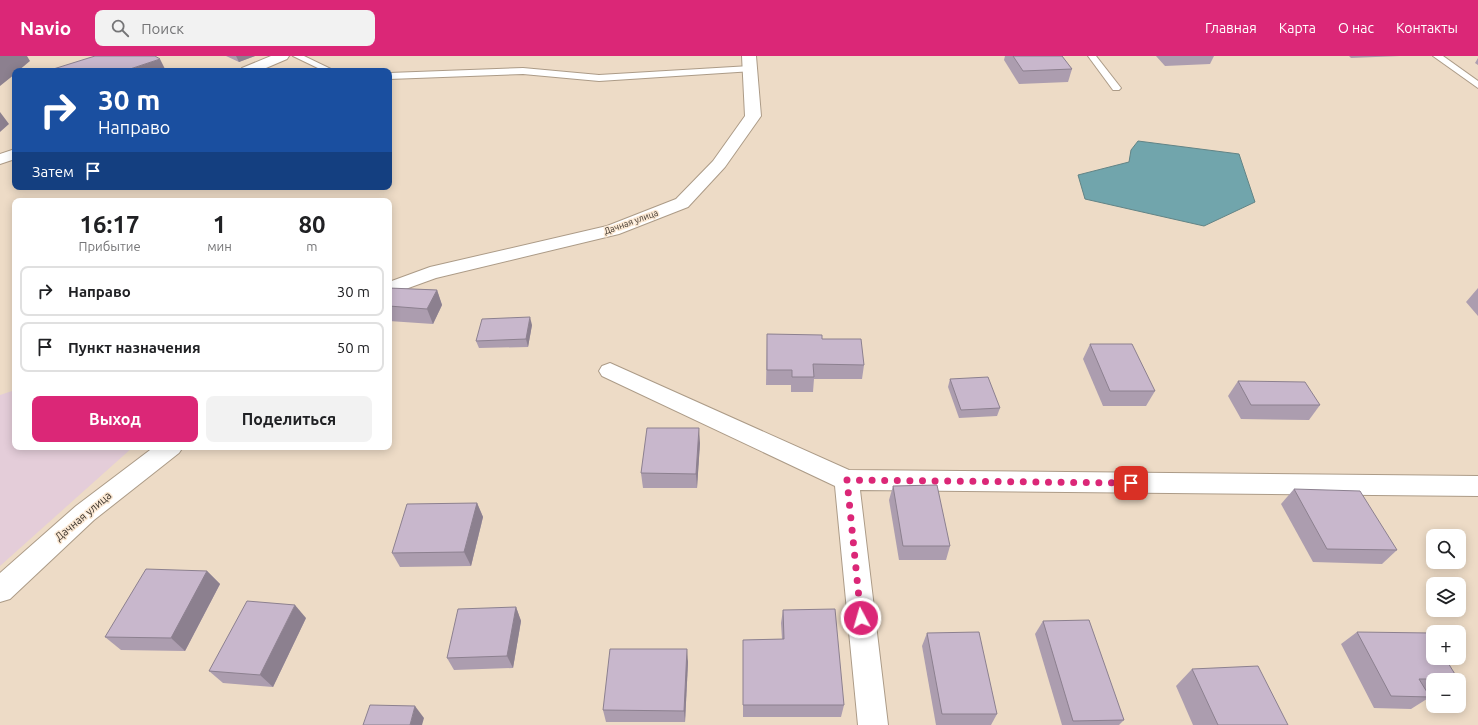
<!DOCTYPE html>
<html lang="ru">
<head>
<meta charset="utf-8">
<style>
	:root { --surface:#fff; --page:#f2f2f2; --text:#202124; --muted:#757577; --line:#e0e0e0; --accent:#db2777 }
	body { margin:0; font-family:Ubuntu,sans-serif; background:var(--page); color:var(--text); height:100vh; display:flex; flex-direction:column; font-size:15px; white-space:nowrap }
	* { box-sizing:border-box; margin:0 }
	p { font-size:13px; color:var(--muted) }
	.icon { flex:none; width:22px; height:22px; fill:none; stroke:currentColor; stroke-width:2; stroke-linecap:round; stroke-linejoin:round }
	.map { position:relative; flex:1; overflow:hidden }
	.details { position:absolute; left:12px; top:142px; width:380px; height:252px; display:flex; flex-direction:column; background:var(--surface); border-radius:8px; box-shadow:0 2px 10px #0003 }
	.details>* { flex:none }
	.banner { position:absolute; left:12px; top:12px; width:380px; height:122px; border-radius:8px; box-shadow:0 2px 10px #0003; background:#1a4fa0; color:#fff; overflow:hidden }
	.buttons { position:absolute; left:1426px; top:473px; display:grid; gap:8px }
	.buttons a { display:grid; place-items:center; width:40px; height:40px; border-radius:8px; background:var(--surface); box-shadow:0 2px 10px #0003; font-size:20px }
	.pin { position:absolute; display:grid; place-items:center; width:34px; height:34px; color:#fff; margin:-17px; border-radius:8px; box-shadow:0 2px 6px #0006 }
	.me { position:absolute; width:44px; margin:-22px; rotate:354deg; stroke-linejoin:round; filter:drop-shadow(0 0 3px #0008) }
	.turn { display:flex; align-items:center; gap:14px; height:84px; padding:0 20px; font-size:18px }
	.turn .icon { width:52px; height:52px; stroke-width:2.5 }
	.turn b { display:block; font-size:28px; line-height:34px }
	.then { display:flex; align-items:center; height:38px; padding:0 20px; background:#0003; gap:8px; font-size:15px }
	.eta { display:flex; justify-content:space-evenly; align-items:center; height:68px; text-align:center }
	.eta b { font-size:24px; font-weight:700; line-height:28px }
	.primary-button { display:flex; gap:8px; margin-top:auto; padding:8px 20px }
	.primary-button a { flex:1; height:46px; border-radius:8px; background:var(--accent); color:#fff; font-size:16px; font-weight:700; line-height:46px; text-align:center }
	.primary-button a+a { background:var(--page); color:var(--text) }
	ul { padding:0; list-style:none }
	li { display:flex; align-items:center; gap:12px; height:50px; margin:0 8px 6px; padding:0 12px; border:2px solid var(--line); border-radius:8px }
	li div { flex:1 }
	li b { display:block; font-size:15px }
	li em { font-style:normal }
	header { display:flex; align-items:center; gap:24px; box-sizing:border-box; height:56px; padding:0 20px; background:var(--accent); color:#fff }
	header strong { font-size:19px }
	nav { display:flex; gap:22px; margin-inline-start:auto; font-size:14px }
	.search { width:280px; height:36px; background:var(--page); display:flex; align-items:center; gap:10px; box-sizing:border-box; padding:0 14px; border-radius:8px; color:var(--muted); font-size:15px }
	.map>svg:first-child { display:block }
	.education { fill:#e4cdd9 }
	.water { fill:#71a5ac; stroke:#628486 }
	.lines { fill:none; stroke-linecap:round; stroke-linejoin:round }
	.service-casing { stroke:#ac9b87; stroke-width:2 }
	.minor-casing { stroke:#ac9b87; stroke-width:2 }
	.service { fill:#fff; fill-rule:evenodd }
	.minor { fill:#fff; fill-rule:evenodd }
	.wall { fill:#ac9daf }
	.shaded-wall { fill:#8c808f }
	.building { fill:#c8b7cc; stroke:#8c808f }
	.route { stroke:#db2777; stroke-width:7; stroke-dasharray:0 12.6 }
	.labels { text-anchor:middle; stroke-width:3; stroke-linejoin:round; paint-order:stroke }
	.far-street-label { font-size:9px; fill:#3f372f; stroke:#fbe8d3 }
	.street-label { font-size:11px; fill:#3f372f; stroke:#fbe8d3 }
</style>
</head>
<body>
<header>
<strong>Navio</strong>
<div class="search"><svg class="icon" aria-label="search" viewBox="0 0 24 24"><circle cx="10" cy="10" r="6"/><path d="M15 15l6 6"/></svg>Поиск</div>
<nav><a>Главная</a><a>Карта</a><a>О нас</a><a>Контакты</a></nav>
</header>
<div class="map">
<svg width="1478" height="669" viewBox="0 0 1478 669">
	<rect width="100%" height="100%" fill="#eddbc6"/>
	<polygon class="education" points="15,334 15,391 133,391 0,510 0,339"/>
	<polygon class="water" points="1138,85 1239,98 1255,146 1204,170 1085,143 1078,119 1129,106 1131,94"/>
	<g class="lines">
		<g class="service-casing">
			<g id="service">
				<polygon points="293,0 304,0 335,15 324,15"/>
				<polygon points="1088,0 1096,0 1121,32 1119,34 1113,34"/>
				<polygon points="1433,0 1443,0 1478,25 1478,32"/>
				<polygon points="750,10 753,11 754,13 753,15 599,25 523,18 389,23 389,17 523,12 599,19"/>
			</g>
		</g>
		<g class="minor-casing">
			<g id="minor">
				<polygon points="271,0 289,0 287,3 259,15 240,15 242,12"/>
				<polygon points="742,0 756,0 761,60 725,111 688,151 619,178 436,222 389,239 389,226 430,211 607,170 676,143 713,105 745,60"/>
				<polygon points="15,93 15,103 0,108 0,98"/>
				<polygon points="610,307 849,414 1478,420 1478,440 860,434 888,669 858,669 835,430 602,320 599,315 602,310"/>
				<polygon points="154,391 183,391 179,397 94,464 10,543 0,546 0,517 76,450"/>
			</g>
		</g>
		<use href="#service" class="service"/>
		<use href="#minor" class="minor"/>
	</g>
	<g class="wall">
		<polygon points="226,0 255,0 239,6"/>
		<polygon points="1005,0 1062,0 1072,13 1068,26 1019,28 1004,4"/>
		<polygon points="1156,0 1214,0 1210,8 1165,10"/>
		<polygon points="1349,0 1400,0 1351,2"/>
		<polygon points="1478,2 1478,9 1475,7"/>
		<polygon points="389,232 437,234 442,249 433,268 389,265"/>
		<polygon points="1478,232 1478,260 1466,246"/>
		<polygon points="532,269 528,291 479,292 476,285"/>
		<polygon points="767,278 822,283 864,309 862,323 814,323 813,336 791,336 791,329 766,329"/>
		<polygon points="1090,288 1155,335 1146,350 1103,350 1083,303"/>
		<polygon points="950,323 1000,352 997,360 959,362 948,331"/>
		<polygon points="1238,325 1320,349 1309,364 1241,363 1228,340"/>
		<polygon points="700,387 697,432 643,432 641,417"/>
		<polygon points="893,430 950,490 946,504 899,504 889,444"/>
		<polygon points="1294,433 1397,494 1382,508 1313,506 1281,448"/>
		<polygon points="477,447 483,461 471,510 400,511 392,497"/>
		<polygon points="207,515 220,528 185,595 121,594 105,581"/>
		<polygon points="516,551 521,565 513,612 454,614 447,602"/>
		<polygon points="783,554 844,649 841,661 743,661 743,584 782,583 781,567"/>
		<polygon points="306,562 273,631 223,627 209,615"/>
		<polygon points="1043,565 1124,664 1119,669 1062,669 1035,578"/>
		<polygon points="1357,576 1458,623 1457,624 1433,624 1433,635 1426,635 1430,641 1411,653 1374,652 1341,588"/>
		<polygon points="927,577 997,658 991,669 936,669 922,590"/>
		<polygon points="688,606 685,666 606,666 603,654"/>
		<polygon points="1192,613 1288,669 1193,669 1176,630"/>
	</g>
	<g class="shaded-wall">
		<polygon points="0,0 27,0 30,5 18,15 15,15 15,18 0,30"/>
		<polygon points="236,0 255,0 239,6"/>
		<polygon points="160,3 166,15 124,15"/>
		<polygon points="0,56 9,68 0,76"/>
		<polygon points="437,234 442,249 433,268 427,253"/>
		<polygon points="530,261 532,269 528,291 526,283"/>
		<polygon points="699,372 700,387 697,432 696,418"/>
		<polygon points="477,447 483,461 471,510 464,496"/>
		<polygon points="207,515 220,528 185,595 171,582"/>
		<polygon points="295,549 306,562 273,631 260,619"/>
		<polygon points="516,551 521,565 513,612 507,600"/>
		<polygon points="687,593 688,606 685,666 684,655"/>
		<polygon points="415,650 424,662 422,669 410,669"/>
	</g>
	<g class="building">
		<polygon points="95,0 155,0 160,3 124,15 47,15"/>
		<polygon points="1013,0 1062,0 1072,13 1023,15"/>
		<polygon points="389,232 437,234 427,253 389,250"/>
		<polygon points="530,261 526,283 476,285 482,263"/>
		<polygon points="767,278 822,279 822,283 861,283 864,309 813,308 814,321 792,321 792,314 767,314"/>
		<polygon points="1090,288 1132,288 1155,335 1110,335"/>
		<polygon points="988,321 1000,352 961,354 950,323"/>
		<polygon points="1238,325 1305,326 1320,349 1251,349"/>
		<polygon points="647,372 699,372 696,418 641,417"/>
		<polygon points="937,429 950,490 903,490 893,430"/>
		<polygon points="1294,433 1360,435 1397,494 1327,493"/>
		<polygon points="477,447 464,496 392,497 407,448"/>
		<polygon points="146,513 207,515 171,582 105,581"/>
		<polygon points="247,545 295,549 260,619 209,615"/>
		<polygon points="516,551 507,600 447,602 458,553"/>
		<polygon points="835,553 844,649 743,649 743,584 784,583 783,554"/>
		<polygon points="1089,564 1124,664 1073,665 1043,565"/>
		<polygon points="979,576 997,658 942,658 927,577"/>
		<polygon points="1357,576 1430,577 1433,582 1433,602 1445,602 1458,623 1419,623 1430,641 1391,640"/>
		<polygon points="610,593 687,593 684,655 603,654"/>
		<polygon points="1258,610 1288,669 1218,669 1192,613"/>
		<polygon points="370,649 415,650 410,669 363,669"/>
	</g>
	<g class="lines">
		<polyline class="route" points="861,562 847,424 1131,427"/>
	</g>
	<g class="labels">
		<g class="far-street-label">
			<text transform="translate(631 166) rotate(-20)" y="3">Дачная улица</text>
		</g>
		<g class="street-label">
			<text transform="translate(83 460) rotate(-40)" y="4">Дачная улица</text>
		</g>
	</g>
</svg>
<div class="buttons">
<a><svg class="icon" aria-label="search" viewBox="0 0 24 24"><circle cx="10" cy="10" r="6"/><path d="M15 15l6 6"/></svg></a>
<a><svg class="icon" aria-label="layers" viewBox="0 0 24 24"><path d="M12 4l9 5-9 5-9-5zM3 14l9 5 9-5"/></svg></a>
<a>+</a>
<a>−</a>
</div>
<div class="pin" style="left:1131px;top:427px;background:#d93025"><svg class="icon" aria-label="arrive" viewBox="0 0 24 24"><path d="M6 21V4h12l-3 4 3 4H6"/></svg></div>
<svg class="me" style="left:861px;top:562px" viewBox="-20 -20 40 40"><circle r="17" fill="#db2777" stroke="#fff" stroke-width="3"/><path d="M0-11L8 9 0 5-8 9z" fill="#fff"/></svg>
<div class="banner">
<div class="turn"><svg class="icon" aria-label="right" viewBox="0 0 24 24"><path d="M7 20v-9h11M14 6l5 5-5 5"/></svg><div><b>30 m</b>Направо</div></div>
<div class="then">Затем<svg class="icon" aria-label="arrive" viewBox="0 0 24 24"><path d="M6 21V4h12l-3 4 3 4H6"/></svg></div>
</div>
<section class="details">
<div class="eta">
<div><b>16:17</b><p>Прибытие</p></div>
<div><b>1</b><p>мин</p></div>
<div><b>80</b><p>m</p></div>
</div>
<ul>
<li><svg class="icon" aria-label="right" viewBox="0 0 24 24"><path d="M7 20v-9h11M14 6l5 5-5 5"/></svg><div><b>Направо</b></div><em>30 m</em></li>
<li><svg class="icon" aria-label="arrive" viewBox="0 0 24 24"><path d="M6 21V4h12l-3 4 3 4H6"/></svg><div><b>Пункт назначения</b></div><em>50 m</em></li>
</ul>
<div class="primary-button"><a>Выход</a><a>Поделиться</a></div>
</section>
</div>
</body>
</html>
